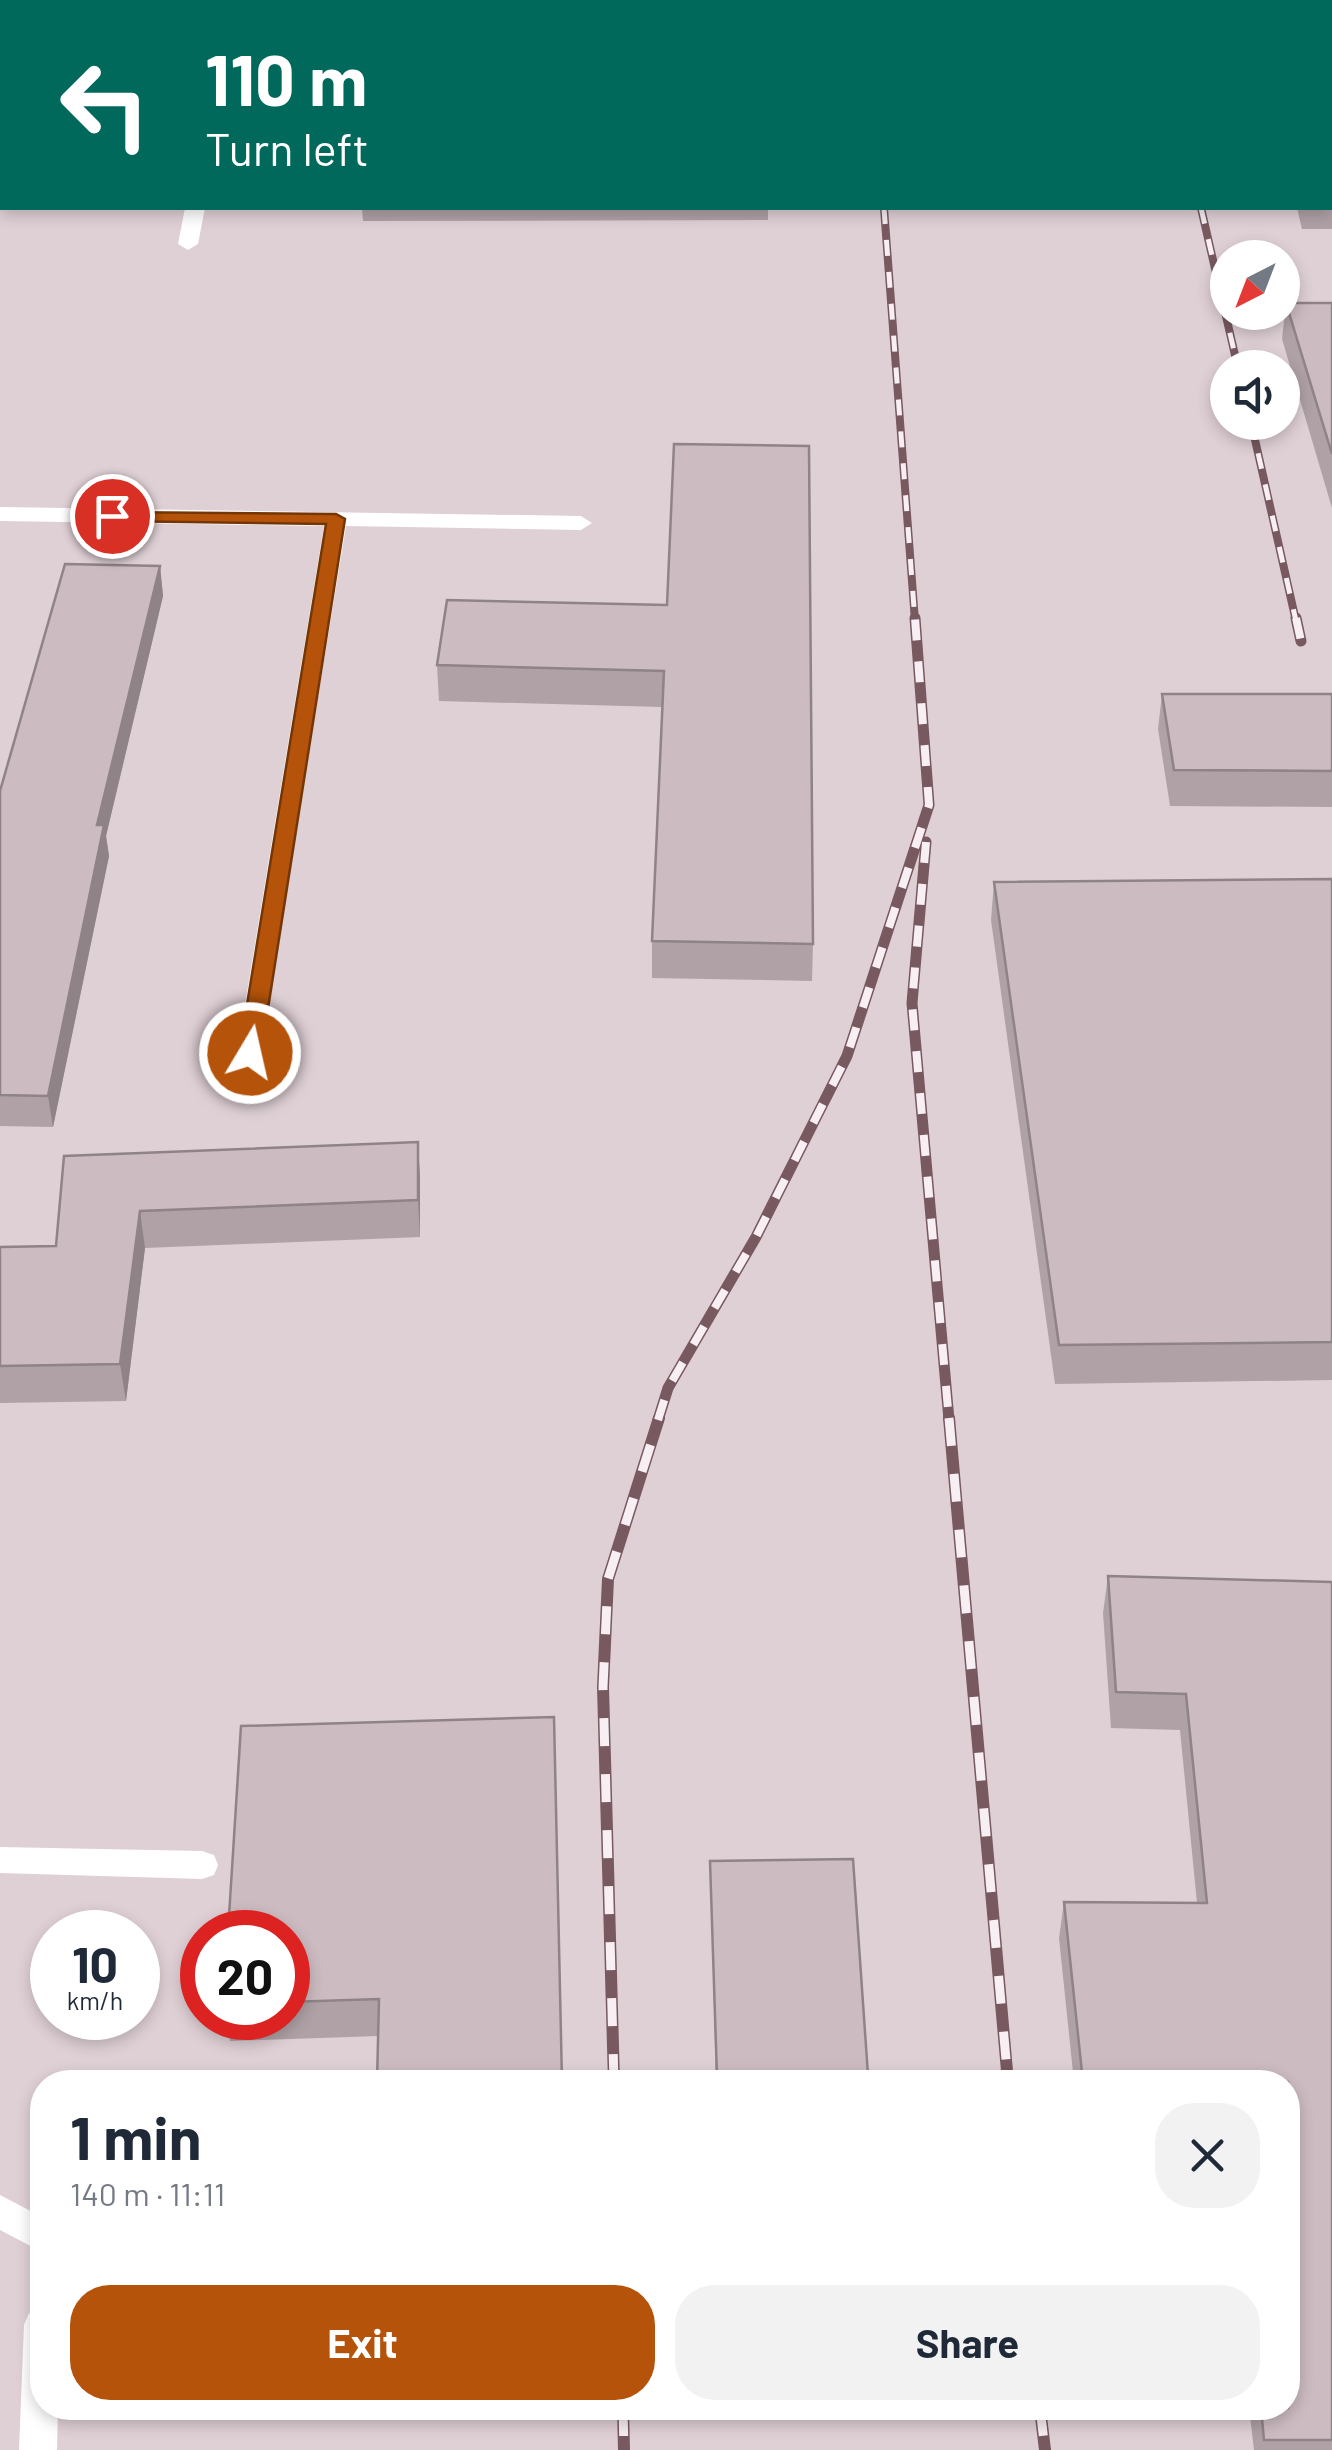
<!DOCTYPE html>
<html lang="en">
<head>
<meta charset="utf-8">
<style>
	:root { --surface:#fff; --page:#f2f2f3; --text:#1f2937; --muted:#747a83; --accent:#b45309 }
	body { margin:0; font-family:Barlow,sans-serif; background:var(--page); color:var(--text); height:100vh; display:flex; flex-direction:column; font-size:38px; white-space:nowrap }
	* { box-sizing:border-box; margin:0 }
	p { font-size:32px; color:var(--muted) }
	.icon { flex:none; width:55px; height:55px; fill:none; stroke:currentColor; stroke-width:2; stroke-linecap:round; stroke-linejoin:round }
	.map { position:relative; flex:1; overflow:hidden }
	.drawer { position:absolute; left:30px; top:2070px; width:1270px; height:350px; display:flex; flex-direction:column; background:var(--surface); border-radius:40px; box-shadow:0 5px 15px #0003 }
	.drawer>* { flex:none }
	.top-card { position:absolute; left:0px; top:0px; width:1332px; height:210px; box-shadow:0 5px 15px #0003; background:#00695c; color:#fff; overflow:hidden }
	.needle { width:65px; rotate:222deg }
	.fabs { position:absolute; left:1210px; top:240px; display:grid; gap:20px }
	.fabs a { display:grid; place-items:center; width:90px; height:90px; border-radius:50%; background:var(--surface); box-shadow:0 5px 15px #0003; font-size:50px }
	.speed { position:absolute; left:30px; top:1910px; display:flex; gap:20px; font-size:50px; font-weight:700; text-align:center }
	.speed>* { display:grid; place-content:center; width:130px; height:130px; border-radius:50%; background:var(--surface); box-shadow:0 5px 15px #0003; line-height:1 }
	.speed small { font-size:25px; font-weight:400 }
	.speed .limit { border:15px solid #d22; background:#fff; color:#111 }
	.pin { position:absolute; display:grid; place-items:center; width:85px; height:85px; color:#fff; margin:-42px; border:5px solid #fff; border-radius:50%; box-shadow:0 2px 10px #0007 }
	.me { position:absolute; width:110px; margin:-55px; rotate:9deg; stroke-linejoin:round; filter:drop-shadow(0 0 8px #0008) }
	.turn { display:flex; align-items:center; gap:35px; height:210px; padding:0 40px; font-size:45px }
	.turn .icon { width:130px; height:130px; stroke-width:2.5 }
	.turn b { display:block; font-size:70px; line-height:85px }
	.round { display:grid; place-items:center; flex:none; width:105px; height:105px; border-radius:40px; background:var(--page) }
	.head { display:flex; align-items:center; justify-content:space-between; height:170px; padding:0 40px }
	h1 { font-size:60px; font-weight:700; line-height:75px }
	.action { display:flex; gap:20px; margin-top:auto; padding:20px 40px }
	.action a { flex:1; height:115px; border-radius:40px; background:var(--accent); color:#fff; font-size:40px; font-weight:700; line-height:115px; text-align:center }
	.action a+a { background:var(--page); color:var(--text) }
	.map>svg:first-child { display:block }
	.built { fill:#dfd0d5; fill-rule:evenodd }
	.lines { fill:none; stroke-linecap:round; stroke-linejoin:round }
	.service { fill:#fff; fill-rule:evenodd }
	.rail-far2-casing { stroke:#77595f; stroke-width:8 }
	.rail-far1-casing { stroke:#77595f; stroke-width:11 }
	.rail-casing { stroke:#77595f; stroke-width:12 }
	.rail-far2 { stroke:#f7eff3; stroke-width:5; stroke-dasharray:16; stroke-linecap:butt }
	.rail-far1 { stroke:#f7eff3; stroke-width:8; stroke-dasharray:21; stroke-linecap:butt }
	.rail { stroke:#f7eff3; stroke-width:9; stroke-dasharray:28; stroke-linecap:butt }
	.wall { fill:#afa1a6 }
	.shaded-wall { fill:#8f8387 }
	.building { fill:#ccbbc1; stroke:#8f8387; stroke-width:2.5 }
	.route { fill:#b45309; stroke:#753606; stroke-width:2.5 }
</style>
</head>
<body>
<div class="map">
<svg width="1332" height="2450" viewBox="0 0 1332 2450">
	<rect width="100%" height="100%" fill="#ebdfe3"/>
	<path class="built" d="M0,0H1332V2450H0ZM2,2H1330V208H2ZM1228,258H1282V312H1228ZM1228,368H1282V422H1228ZM52,1932H138V2018H52ZM202,1932H288V2018H202ZM42,2082H1288V2408H42Z"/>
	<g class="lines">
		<g class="service">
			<polygon points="224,0 242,0 242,2 225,2"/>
			<polygon points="185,208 205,208 198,244 188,250 178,244"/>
			<polygon points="0,507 581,516 592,523 581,530 346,526 259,1059 250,1062 237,1053 324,526 0,521"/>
			<polygon points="0,1847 202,1851 214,1855 218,1865 214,1875 202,1879 0,1873"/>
			<polygon points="0,2195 42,2217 42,2252 0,2230"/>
			<polygon points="42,2308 42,2408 58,2408 57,2450 19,2450 24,2325 29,2313"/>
		</g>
		<g class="rail-far2-casing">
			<g id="rail-far2">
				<polyline points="884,208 915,621"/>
				<polyline points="1201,208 1238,368"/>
				<polyline points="1251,422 1296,621"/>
			</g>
		</g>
		<g class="rail-far1-casing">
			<g id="rail-far1">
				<polyline points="1296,618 1301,641"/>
				<polyline points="926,842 912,1003 949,1420"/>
				<polyline points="658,1420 668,1388 756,1237 847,1056 929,805 915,618"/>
			</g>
		</g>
		<g class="rail-casing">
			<g id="rail">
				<polyline points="949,1418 1008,2082"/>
				<polyline points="614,2082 603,1687 608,1579 659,1418"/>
				<polyline points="623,2408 624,2450"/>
				<polyline points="1040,2408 1045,2450"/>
			</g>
		</g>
		<use href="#rail-far2" class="rail-far2"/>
		<use href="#rail-far1" class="rail-far1"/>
		<use href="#rail" class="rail"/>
	</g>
	<g class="wall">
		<polygon points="1330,24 1332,24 1332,229 1302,229 1297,208 1330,208"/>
		<polygon points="362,208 768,208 768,220 363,221"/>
		<polygon points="1286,303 1332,303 1332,508 1282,339"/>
		<polygon points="160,566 163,596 106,836 109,856 53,1127 0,1126 0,791"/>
		<polygon points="667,605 813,944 812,981 652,978 652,941 662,707 439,701 437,665"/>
		<polygon points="1162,694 1332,694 1332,807 1170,806 1158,729"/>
		<polygon points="1332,879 1332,1380 1055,1384 991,920 994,882"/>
		<polygon points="418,1142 420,1179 420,1237 145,1248 126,1401 0,1403 0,1247 56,1246 64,1156"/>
		<polygon points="1108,1576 1332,1582 1332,2450 1254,2450 1249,2408 1288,2408 1288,2082 1074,2082 1059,1938 1064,1902 1197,1903 1180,1730 1111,1728 1103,1613"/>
		<polygon points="710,1861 868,2075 867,2082 716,2082"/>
		<polygon points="288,1932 562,2082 378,2036 230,2041 226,2018 288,2018"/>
	</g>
	<g class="shaded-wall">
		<polygon points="160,566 163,596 106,836 109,856 53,1127 48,1096 97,825"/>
		<polygon points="418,1142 420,1179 420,1237 418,1200"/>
		<polygon points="140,1211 145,1248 126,1401 120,1364"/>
	</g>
	<g class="building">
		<rect x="385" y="0" width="374" height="2"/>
		<rect x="1330" y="24" width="2" height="177"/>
		<polygon points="1286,303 1332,303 1332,454"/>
		<polygon points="674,444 809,446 813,944 652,941 664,671 437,665 447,600 667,605"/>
		<polygon points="65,564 160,566 97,825 104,825 48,1096 0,1095 0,791"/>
		<polygon points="1162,694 1332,694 1332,771 1174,770"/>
		<polygon points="1332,879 1332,1342 1059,1345 994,882"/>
		<polygon points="418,1142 418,1200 140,1211 120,1364 0,1366 0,1247 56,1246 64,1156"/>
		<polygon points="1108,1576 1332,1582 1332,2440 1264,2440 1261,2408 1288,2408 1288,2082 1083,2082 1064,1902 1207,1903 1186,1694 1116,1692"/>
		<polygon points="554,1717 562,2082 377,2082 379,1999 288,2002 288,1932 228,1932 241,1726"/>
		<polygon points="853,1859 868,2075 717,2077 710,1861"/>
	</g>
	<polygon class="route" points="106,512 336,514 345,519 261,1053 250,1060 239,1053 326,524 112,521 103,516"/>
</svg>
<div class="fabs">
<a><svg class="needle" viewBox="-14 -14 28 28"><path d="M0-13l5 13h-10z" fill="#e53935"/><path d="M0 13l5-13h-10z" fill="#747a83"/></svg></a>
<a><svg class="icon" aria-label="sound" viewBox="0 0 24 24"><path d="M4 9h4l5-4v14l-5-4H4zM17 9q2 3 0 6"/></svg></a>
</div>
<div class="speed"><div>10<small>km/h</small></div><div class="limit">20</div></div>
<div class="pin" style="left:112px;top:516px;background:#d93025"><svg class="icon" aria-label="arrive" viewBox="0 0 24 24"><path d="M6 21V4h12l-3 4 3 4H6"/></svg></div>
<svg class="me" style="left:250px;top:1053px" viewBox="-20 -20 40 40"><circle r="17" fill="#b45309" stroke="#fff" stroke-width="3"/><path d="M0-11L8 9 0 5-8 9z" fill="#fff"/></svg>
<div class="top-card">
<div class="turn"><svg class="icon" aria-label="left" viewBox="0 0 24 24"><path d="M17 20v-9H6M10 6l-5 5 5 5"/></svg><div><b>110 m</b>Turn left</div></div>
</div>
<section class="drawer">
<div class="head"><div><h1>1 min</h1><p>140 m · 11:11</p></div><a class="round"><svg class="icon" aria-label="close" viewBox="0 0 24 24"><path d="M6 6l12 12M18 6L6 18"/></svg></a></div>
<div class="action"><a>Exit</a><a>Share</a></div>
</section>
</div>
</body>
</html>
